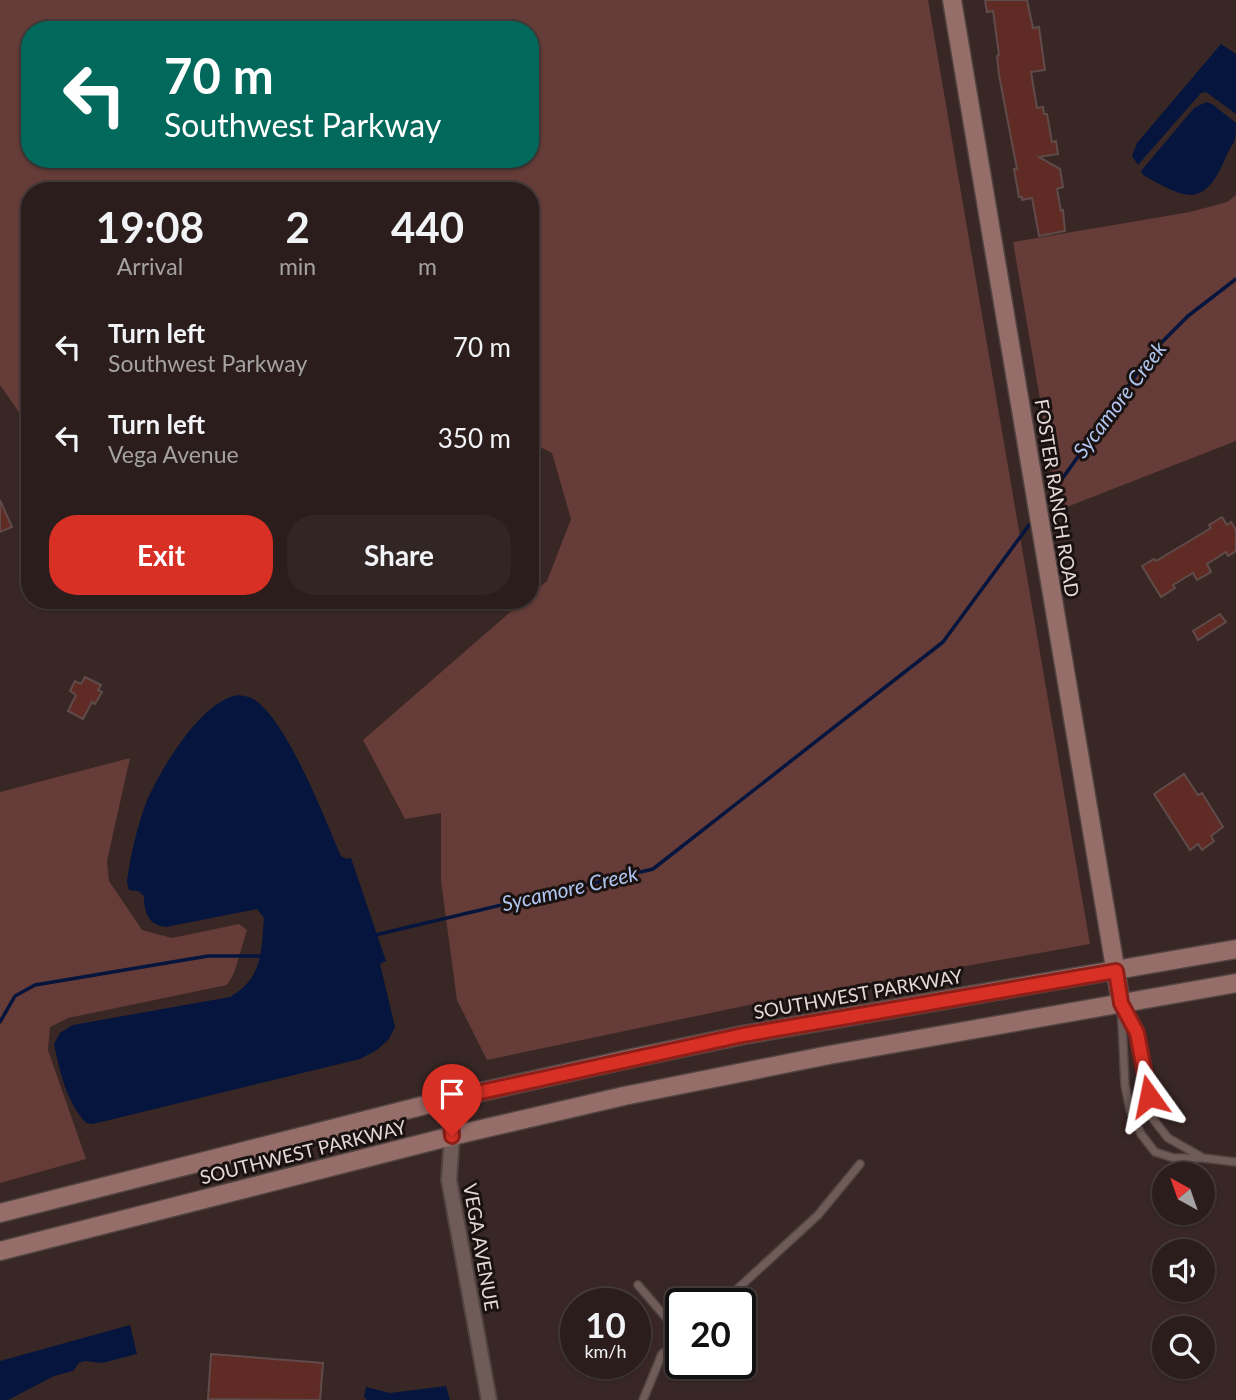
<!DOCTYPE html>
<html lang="en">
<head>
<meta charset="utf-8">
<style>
	:root { --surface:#2a1d1c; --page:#322625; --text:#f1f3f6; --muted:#a5a2a3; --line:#463b3b; --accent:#d93025 }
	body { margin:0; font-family:Lato,sans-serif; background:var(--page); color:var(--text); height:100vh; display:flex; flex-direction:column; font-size:26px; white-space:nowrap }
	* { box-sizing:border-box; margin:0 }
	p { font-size:23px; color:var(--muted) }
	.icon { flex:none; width:38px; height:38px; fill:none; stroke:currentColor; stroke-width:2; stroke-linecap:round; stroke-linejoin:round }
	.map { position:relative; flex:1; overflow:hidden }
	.panel { position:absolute; left:21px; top:182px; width:518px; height:427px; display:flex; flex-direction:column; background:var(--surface); border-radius:28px; box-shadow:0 2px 5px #0004,0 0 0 2px var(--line) }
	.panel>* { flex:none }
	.banner { position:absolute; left:21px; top:21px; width:518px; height:147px; border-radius:28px; box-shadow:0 2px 5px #0004,0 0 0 2px var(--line); background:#00695c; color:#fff; overflow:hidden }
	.needle { width:46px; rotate:320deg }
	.controls { position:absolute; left:1152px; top:1162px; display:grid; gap:14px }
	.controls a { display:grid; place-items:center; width:63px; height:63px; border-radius:50%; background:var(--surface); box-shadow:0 2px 5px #0004,0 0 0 2px var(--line); font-size:35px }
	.speed { position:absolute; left:560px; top:1288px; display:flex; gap:14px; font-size:35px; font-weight:700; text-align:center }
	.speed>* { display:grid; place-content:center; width:91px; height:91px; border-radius:50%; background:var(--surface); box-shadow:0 2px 5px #0004,0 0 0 2px var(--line); line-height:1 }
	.speed small { font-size:18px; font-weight:400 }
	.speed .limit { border:4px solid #111; border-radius:10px; background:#fff; color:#111 }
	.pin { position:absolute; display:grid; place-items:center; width:60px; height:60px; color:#fff; margin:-72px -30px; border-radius:50% 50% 50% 0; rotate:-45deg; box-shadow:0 0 7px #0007 }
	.pin .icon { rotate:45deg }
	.me { position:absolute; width:77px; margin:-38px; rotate:348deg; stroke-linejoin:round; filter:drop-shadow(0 0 5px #0008) }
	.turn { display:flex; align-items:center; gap:24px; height:147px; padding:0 28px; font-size:32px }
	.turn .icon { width:91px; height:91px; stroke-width:2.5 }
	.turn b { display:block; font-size:49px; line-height:60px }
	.eta { display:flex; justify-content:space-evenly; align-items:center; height:119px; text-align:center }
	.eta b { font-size:42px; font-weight:700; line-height:49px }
	.cta { display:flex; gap:14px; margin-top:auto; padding:14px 28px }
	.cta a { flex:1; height:80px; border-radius:28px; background:var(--accent); color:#fff; font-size:28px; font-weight:700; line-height:80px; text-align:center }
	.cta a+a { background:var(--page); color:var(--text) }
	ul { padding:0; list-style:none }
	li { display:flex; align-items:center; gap:21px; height:91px; padding:0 28px }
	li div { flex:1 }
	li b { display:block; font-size:26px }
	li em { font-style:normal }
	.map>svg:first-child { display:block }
	.green { fill:#653c37; fill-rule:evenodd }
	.water { fill:#05153d }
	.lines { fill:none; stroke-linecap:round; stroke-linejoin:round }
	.stream { stroke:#05153d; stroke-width:3.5 }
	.building { fill:#602b25; stroke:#5f4b49; stroke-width:2 }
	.lane-casing { stroke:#524442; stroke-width:10 }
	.street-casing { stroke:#524442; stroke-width:18 }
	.secondary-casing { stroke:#524442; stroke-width:21 }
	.lane { stroke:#6f5b58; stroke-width:7 }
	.street { stroke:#6f5b58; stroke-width:14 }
	.secondary { stroke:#966e69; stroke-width:18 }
	.route-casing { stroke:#8d1f18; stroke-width:18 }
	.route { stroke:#d93025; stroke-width:12 }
	.labels { text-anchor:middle; stroke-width:6; stroke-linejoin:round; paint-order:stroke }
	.street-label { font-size:19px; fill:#e5d9d7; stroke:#1a1211 }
	.water-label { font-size:21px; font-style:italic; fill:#b0c6f1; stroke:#1a1211 }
</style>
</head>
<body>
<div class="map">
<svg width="1236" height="1400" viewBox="0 0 1236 1400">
	<rect width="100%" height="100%" fill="#382725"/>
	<g class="green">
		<path d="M0,0H928L1090,944L763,1002L487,1060L457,1000L441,881V813L405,819L363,740L524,600H530V595L547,581L571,519L552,453L530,442V191H30V409L25,421L0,385ZM30,30H530V159H30Z"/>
		<polygon points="1236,195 1236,441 1059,510 1013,242 1190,212 1227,202"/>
		<polygon points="130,758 107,861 109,881 142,930 172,938 239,924 247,930 234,973 227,985 68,1018 50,1027 48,1050 86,1159 0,1183 0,792"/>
	</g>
	<g class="water">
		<polygon points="1221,44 1236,54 1236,114 1206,92 1201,93 1138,165 1132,156 1137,143"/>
		<path d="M1206,102L1212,104L1236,123C1236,147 1233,140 1225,159C1203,211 1183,197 1143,175L1141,171L1194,108Z"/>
		<path d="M239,695C244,696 251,697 255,700C288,723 324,817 341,856L347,859L351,858L386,961L380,964L395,1027L389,1039L377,1050L360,1059L93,1124L86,1123C66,1101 60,1072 54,1044L60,1033L73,1025L230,997C263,978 261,952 264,918L257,909L166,927C148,925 144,912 144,896L138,891L129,890L127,883C129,862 138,823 146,803C159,771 203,698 239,695Z"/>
		<polygon points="130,1325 137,1354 102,1363 85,1361 79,1363 73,1371 54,1376 8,1400 0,1400 0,1361"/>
		<polygon points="446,1386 450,1400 367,1400 364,1397 366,1387 390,1393"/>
	</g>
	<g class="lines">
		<g class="stream">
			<polyline points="1045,503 1153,351 1188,316 1236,279"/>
			<polyline points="375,935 653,869 943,642 1029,525"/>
			<polyline points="0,1022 15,996 35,985 208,956 265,956"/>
		</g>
	</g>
	<g class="building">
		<polygon points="985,0 1027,0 1033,28 1039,27 1045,70 1031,72 1037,108 1043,107 1044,114 1047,114 1052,142 1056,141 1058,154 1039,157 1060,169 1063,187 1057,189 1061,211 1063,210 1065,231 1039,236 1032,198 1022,200 1022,197 1019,197 1014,169 1017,169 999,75 997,56 999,55 993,11 987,12"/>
		<polygon points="0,500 12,527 0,532"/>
		<polygon points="1222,517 1227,525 1231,522 1236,530 1236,551 1228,556 1226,552 1207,564 1211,572 1197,580 1193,573 1173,585 1175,588 1161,597 1142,566 1154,559 1156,561 1211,528 1209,525"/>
		<polygon points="1220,614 1226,622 1198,640 1193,631"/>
		<polygon points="85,677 101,685 98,690 102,692 95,704 92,702 83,719 68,711 76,695 70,691 75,681 81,684"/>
		<polygon points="1184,774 1198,795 1202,793 1223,827 1211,836 1214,841 1202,850 1198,844 1190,850 1154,794"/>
		<polygon points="211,1354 323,1363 320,1400 208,1399"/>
	</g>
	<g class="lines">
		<g class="lane-casing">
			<g id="lane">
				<polyline points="1121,1004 1125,1085 1130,1110 1141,1134 1155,1152 1174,1158 1203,1158 1236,1162"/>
				<polyline points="1122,1005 1137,1033 1153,1119 1168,1138 1200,1156"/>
				<polyline points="638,1285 681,1335"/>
				<polyline points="721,1304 818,1215 860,1164"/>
				<polyline points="643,1400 662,1354 681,1340"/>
			</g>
		</g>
		<g class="street-casing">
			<polyline id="street" points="449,1099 452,1136 449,1180 489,1400"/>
		</g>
		<g class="secondary-casing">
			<g id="secondary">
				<polyline points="952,0 1121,1003"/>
				<polyline points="0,1213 449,1099 633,1058 743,1035 1236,949"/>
				<polyline points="0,1251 452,1136 624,1096 829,1055 1236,983"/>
			</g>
		</g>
		<use href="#lane" class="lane"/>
		<use href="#street" class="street"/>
		<use href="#secondary" class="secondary"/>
	</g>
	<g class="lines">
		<g class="route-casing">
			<polyline id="route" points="452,1136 449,1099 743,1035 1116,971 1121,1003 1137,1033 1149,1096"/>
		</g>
		<use href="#route" class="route"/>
	</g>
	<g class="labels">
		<g class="street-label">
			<text transform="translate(1057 498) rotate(81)" y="7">FOSTER RANCH ROAD</text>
			<text transform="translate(858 994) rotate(-10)" y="7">SOUTHWEST PARKWAY</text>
			<text transform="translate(303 1152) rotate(-14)" y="7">SOUTHWEST PARKWAY</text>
			<text transform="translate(481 1247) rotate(80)" y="7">VEGA AVENUE</text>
		</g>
		<g class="water-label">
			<text transform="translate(1120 400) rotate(-53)" y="7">Sycamore Creek</text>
			<text transform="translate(570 889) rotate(-13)" y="7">Sycamore Creek</text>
		</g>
	</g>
</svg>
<div class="controls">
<a><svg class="needle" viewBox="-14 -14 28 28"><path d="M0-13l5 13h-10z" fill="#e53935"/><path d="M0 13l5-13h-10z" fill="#a5a2a3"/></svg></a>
<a><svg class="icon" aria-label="sound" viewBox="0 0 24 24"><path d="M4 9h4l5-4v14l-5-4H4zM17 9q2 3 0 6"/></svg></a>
<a><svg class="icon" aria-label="search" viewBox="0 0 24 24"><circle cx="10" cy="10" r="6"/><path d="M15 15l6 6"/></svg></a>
</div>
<div class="speed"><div>10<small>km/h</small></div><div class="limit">20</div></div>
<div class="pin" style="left:452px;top:1136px;background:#d93025"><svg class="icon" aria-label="arrive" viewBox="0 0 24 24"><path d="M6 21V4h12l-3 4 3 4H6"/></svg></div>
<svg class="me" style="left:1149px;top:1096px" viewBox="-20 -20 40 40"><path d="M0-17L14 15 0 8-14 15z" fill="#d93025" stroke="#fff" stroke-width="4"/></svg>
<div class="banner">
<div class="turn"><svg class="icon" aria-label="left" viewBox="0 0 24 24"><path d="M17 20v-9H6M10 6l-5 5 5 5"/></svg><div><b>70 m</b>Southwest Parkway</div></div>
</div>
<section class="panel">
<div class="eta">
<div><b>19:08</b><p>Arrival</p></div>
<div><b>2</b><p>min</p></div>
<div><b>440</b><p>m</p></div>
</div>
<ul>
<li><svg class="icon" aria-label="left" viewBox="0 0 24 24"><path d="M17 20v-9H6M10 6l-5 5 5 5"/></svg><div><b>Turn left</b><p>Southwest Parkway</p></div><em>70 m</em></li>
<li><svg class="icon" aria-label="left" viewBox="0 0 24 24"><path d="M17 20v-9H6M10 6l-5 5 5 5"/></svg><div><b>Turn left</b><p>Vega Avenue</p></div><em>350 m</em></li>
</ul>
<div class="cta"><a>Exit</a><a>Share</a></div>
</section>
</div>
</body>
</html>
